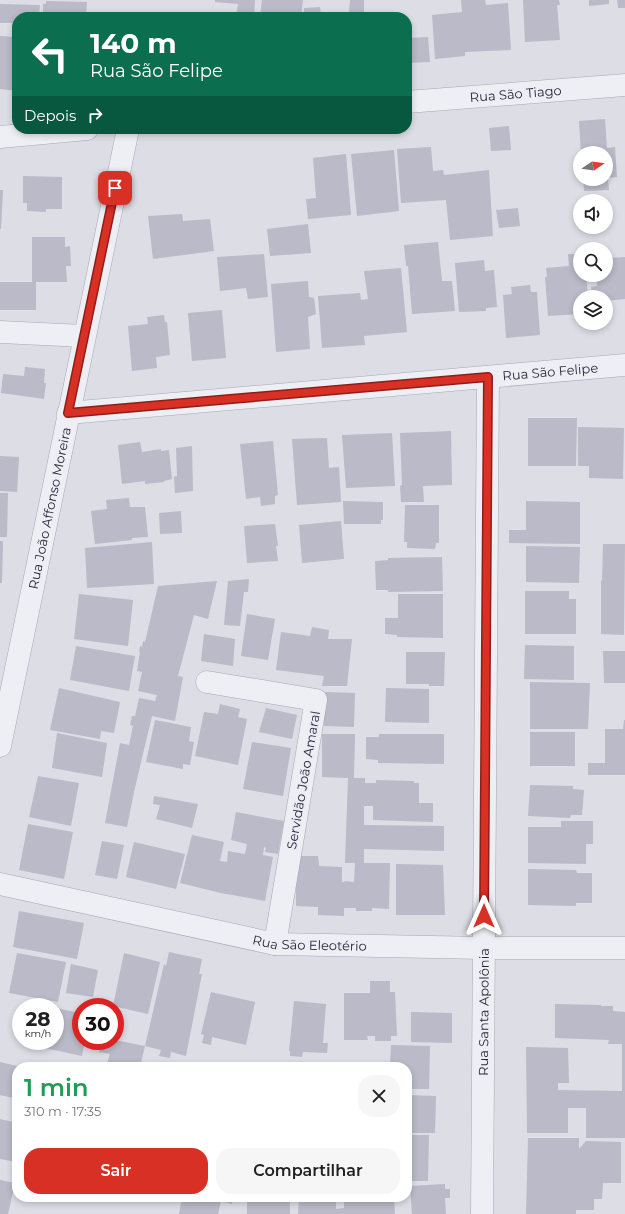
<!DOCTYPE html>
<html lang="pt">
<head>
<meta charset="utf-8">
<style>
	:root { --surface:#fff; --page:#f6f6f6; --text:#222; --muted:#767676; --accent:#d93025 }
	body { margin:0; font-family:Montserrat,sans-serif; background:var(--page); color:var(--text); height:100vh; display:flex; flex-direction:column; font-size:15px; white-space:nowrap }
	* { box-sizing:border-box; margin:0 }
	p { font-size:13px; color:var(--muted) }
	.icon { flex:none; width:22px; height:22px; fill:none; stroke:currentColor; stroke-width:2; stroke-linecap:round; stroke-linejoin:round }
	.map { position:relative; flex:1; overflow:hidden }
	.drawer { position:absolute; left:12px; top:1062px; width:400px; height:140px; display:flex; flex-direction:column; background:var(--surface); border-radius:16px; box-shadow:0 2px 6px #0003 }
	.drawer>* { flex:none }
	.guide { position:absolute; left:12px; top:12px; width:400px; height:122px; border-radius:16px; box-shadow:0 2px 6px #0003; background:#0b6e4f; color:#fff; overflow:hidden }
	.needle { width:26px; rotate:77deg }
	.controls { position:absolute; left:573px; top:146px; display:grid; gap:8px }
	.controls a { display:grid; place-items:center; width:40px; height:40px; border-radius:50%; background:var(--surface); box-shadow:0 2px 6px #0003; font-size:20px }
	.speed { position:absolute; left:12px; top:998px; display:flex; gap:8px; font-size:20px; font-weight:700; text-align:center }
	.speed>* { display:grid; place-content:center; width:52px; height:52px; border-radius:50%; background:var(--surface); box-shadow:0 2px 6px #0003; line-height:1 }
	.speed small { font-size:10px; font-weight:400 }
	.speed .limit { border:6px solid #d22; background:#fff; color:#111 }
	.pin { position:absolute; display:grid; place-items:center; width:34px; height:34px; color:#fff; margin:-17px; border-radius:8px; box-shadow:0 2px 6px #0006 }
	.me { position:absolute; width:44px; margin:-22px; rotate:0deg; stroke-linejoin:round; filter:drop-shadow(0 0 3px #0008) }
	.turn { display:flex; align-items:center; gap:14px; height:84px; padding:0 12px; font-size:18px }
	.turn .icon { width:52px; height:52px; stroke-width:2.5 }
	.turn b { display:block; font-size:28px; line-height:34px }
	.then { display:flex; align-items:center; height:38px; padding:0 12px; background:#0003; gap:8px; font-size:15px }
	.round { display:grid; place-items:center; flex:none; width:42px; height:42px; border-radius:16px; background:var(--page) }
	.head { display:flex; align-items:center; justify-content:space-between; height:68px; padding:0 12px }
	h1 { font-size:24px; font-weight:600; line-height:30px; color:#1e9e55 }
	.cta { display:flex; gap:8px; margin-top:auto; padding:8px 12px }
	.cta a { flex:1; height:46px; border-radius:16px; background:var(--accent); color:#fff; font-size:16px; font-weight:600; line-height:46px; text-align:center }
	.cta a+a { background:var(--page); color:var(--text) }
	.map>svg:first-child { display:block }
	.building { fill:#babac8 }
	.lines { fill:none; stroke-linecap:round; stroke-linejoin:round }
	.minor-casing { stroke:#a6a7b2; stroke-width:23 }
	.minor { stroke:#eeeff4; stroke-width:22 }
	.route-casing { stroke:#8d1f18; stroke-width:10 }
	.route { stroke:#d93025; stroke-width:7 }
	.labels { text-anchor:middle; stroke-width:3; stroke-linejoin:round; paint-order:stroke }
	.street-label { font-size:13px; fill:#27283b; stroke:#ebecf3 }
</style>
</head>
<body>
<div class="map">
<svg width="625" height="1214" viewBox="0 0 625 1214">
	<rect width="100%" height="100%" fill="#dcdde5"/>
	<g class="building">
		<polygon points="215,0 255,0 254,17 236,17 238,4 215,2"/>
		<polygon points="262,0 303,0 301,17 260,17"/>
		<polygon points="350,0 364,0 364,12 396,12 396,17 304,17 304,8 320,7 321,16 349,12"/>
		<polygon points="461,0 485,0 486,5 508,3 511,50 465,52 465,56 435,59 432,15 462,12"/>
		<polygon points="523,0 559,0 560,5 557,5 560,40 525,42"/>
		<polygon points="589,0 609,0 609,4 589,6"/>
		<polygon points="617,0 625,0 625,8 618,8"/>
		<polygon points="46,1 87,2 86,17 43,17 43,4 46,4"/>
		<polygon points="0,4 40,5 39,17 17,17 17,23 0,23"/>
		<polygon points="0,36 17,37 17,91 0,89"/>
		<polygon points="428,37 430,62 407,63 407,38"/>
		<polygon points="605,119 607,148 615,147 617,177 608,178 609,190 584,191 583,179 606,179 606,153 581,153 579,121"/>
		<polygon points="509,126 511,150 491,151 489,128"/>
		<polygon points="431,147 433,171 443,170 444,175 489,170 493,236 450,240 446,200 401,203 397,149"/>
		<polygon points="394,150 399,211 357,216 351,154"/>
		<polygon points="346,154 351,215 308,219 306,199 316,198 313,158"/>
		<polygon points="23,176 62,177 62,209 46,209 46,212 27,211 27,203 23,203"/>
		<polygon points="0,190 3,190 1,229 0,229"/>
		<polygon points="518,208 520,226 499,228 496,210"/>
		<polygon points="182,214 183,221 210,219 214,251 153,259 148,216"/>
		<polygon points="308,224 311,253 270,256 267,229"/>
		<polygon points="32,237 65,237 65,247 70,246 71,266 66,266 67,282 36,282 36,310 0,310 0,282 32,282"/>
		<polygon points="438,242 442,281 452,281 455,311 412,314 408,266 406,266 404,245"/>
		<polygon points="264,254 268,297 248,299 246,288 220,291 217,257"/>
		<polygon points="568,254 580,254 580,275 586,275 588,297 580,297 580,314 548,316 545,277 547,277 546,268 569,266"/>
		<polygon points="625,257 625,299 606,301 606,297 592,297 591,287 597,286 596,275 606,275 606,258"/>
		<polygon points="484,260 485,271 494,270 497,307 486,308 486,311 459,312 455,263"/>
		<polygon points="401,268 407,332 364,336 365,345 322,348 318,296 360,293 361,300 368,299 364,271"/>
		<polygon points="308,281 309,297 314,298 316,314 308,317 310,349 276,352 271,284"/>
		<polygon points="530,285 531,292 537,292 540,335 506,338 503,295 512,294 511,287"/>
		<polygon points="222,310 226,358 192,361 188,313"/>
		<polygon points="164,315 165,322 167,322 170,355 156,357 157,368 132,371 128,326 148,324 147,317"/>
		<polygon points="25,367 45,369 44,383 46,383 44,399 1,393 3,374 24,376"/>
		<polygon points="528,418 577,418 576,466 528,466"/>
		<polygon points="578,427 624,428 623,479 589,478 589,466 578,466"/>
		<polygon points="451,431 452,485 423,486 424,502 401,502 400,486 402,485 400,433"/>
		<polygon points="392,433 395,486 346,488 342,435"/>
		<polygon points="327,438 329,468 339,467 341,502 297,505 292,439"/>
		<polygon points="273,441 278,495 275,496 275,504 261,506 260,497 246,499 240,444"/>
		<polygon points="140,442 142,452 161,449 161,451 169,450 172,479 164,481 164,482 145,484 145,481 122,484 118,445"/>
		<polygon points="192,446 193,491 175,493 174,477 177,476 176,448"/>
		<polygon points="0,456 19,457 17,492 0,491"/>
		<polygon points="0,493 8,493 7,537 0,537"/>
		<polygon points="129,498 130,507 145,507 148,537 132,538 132,540 95,544 91,511 107,509 106,500"/>
		<polygon points="343,501 383,502 383,520 381,520 381,524 344,524"/>
		<polygon points="526,501 580,502 580,544 509,543 509,530 526,530"/>
		<polygon points="405,505 439,505 439,543 436,543 435,549 407,548 407,542 404,542"/>
		<polygon points="181,511 182,533 160,534 159,513"/>
		<polygon points="341,521 344,559 302,563 299,525"/>
		<polygon points="275,524 278,546 276,546 278,561 247,563 244,526"/>
		<polygon points="0,541 3,541 2,583 0,583"/>
		<polygon points="152,542 154,584 87,588 85,548"/>
		<polygon points="603,544 625,544 624,635 601,634 601,580 602,581"/>
		<polygon points="526,546 580,547 579,583 526,582"/>
		<polygon points="442,557 443,591 388,592 388,590 376,590 375,561 388,560 388,558"/>
		<polygon points="249,579 248,592 244,592 240,626 224,625 228,581"/>
		<polygon points="217,581 208,619 194,615 178,676 183,677 175,721 152,716 134,792 127,827 105,823 120,743 129,745 133,726 130,725 132,716 135,716 139,698 155,701 157,695 138,691 142,672 137,671 140,652 139,652 140,646 142,647 143,641 145,642 158,586"/>
		<polygon points="525,591 569,591 569,599 576,599 576,634 525,634"/>
		<polygon points="79,594 133,600 128,646 74,639"/>
		<polygon points="398,594 443,594 443,638 397,637 397,635 385,634 385,618 398,618"/>
		<polygon points="247,614 275,619 268,660 241,656"/>
		<polygon points="312,627 329,630 328,639 352,639 347,686 322,686 324,676 276,670 281,632 310,636"/>
		<polygon points="204,634 235,639 233,666 201,661"/>
		<polygon points="525,645 574,646 574,680 524,679"/>
		<polygon points="76,646 135,656 129,691 70,680"/>
		<polygon points="603,651 625,651 625,683 604,683"/>
		<polygon points="406,652 445,652 444,686 429,686 429,684 406,684"/>
		<polygon points="530,682 590,683 588,729 530,729"/>
		<polygon points="59,688 120,702 114,733 101,731 100,739 50,730"/>
		<polygon points="386,688 429,689 429,723 385,722"/>
		<polygon points="325,692 355,693 354,727 324,726"/>
		<polygon points="220,704 240,709 238,717 247,719 238,765 195,756 204,712 218,714"/>
		<polygon points="266,708 297,715 292,739 259,732"/>
		<polygon points="155,720 191,727 189,741 194,742 190,765 183,764 183,769 146,762"/>
		<polygon points="624,720 625,720 625,775 588,775 588,763 605,763 605,729 623,729"/>
		<rect x="530" y="732" width="45" height="34"/>
		<polygon points="57,733 107,743 102,777 52,768"/>
		<polygon points="322,734 355,734 354,778 365,778 365,783 376,783 376,780 414,781 414,783 419,783 419,803 433,803 433,822 373,820 373,806 364,806 364,825 444,826 444,851 364,849 364,863 390,863 389,909 372,908 372,911 356,911 356,908 344,908 344,916 318,915 318,907 296,906 296,866 299,856 318,856 319,866 342,867 342,882 345,882 344,881 354,882 355,863 345,863 348,778 322,777"/>
		<polygon points="379,734 444,734 444,764 378,763 378,760 366,759 366,737 379,737"/>
		<polygon points="252,742 291,748 283,796 243,789"/>
		<polygon points="38,776 79,783 71,826 29,817"/>
		<polygon points="530,785 573,786 573,789 584,790 582,815 571,815 570,818 528,816"/>
		<polygon points="154,796 198,804 192,828 156,819 160,805 153,804"/>
		<polygon points="236,812 284,821 278,854 265,852 266,848 264,847 263,855 273,857 265,901 221,893 180,883 192,835 224,842 220,861 227,862 228,851 245,854 247,844 231,840"/>
		<polygon points="561,821 593,821 593,844 586,844 586,864 528,863 528,827 561,827"/>
		<polygon points="28,824 73,832 64,879 19,870"/>
		<polygon points="102,841 124,845 117,879 95,875"/>
		<polygon points="134,842 185,854 176,889 126,877"/>
		<polygon points="396,864 443,865 445,915 396,915"/>
		<polygon points="528,869 576,870 577,873 592,873 592,903 576,903 576,906 528,905"/>
		<polygon points="19,911 84,923 77,959 13,947"/>
		<polygon points="169,952 202,959 199,974 202,974 186,1056 171,1052 170,1058 159,1056 161,1050 145,1046 164,964 166,966"/>
		<polygon points="17,953 66,962 58,1002 9,993"/>
		<polygon points="124,953 160,962 148,1014 113,1006"/>
		<polygon points="71,964 98,970 93,997 66,993"/>
		<polygon points="370,981 390,981 390,992 395,992 397,1036 391,1036 391,1041 375,1041 375,1036 367,1036 368,1040 344,1040 344,993 370,993"/>
		<polygon points="211,992 255,1002 246,1045 212,1037 211,1045 202,1043 204,1035 201,1034"/>
		<polygon points="294,1001 326,1004 323,1043 328,1043 327,1053 303,1052 302,1057 290,1056 290,1051 289,1051"/>
		<polygon points="35,1004 48,1006 48,1007 34,1007"/>
		<polygon points="555,1004 601,1005 601,1006 613,1006 613,1011 625,1012 625,1138 586,1138 586,1108 568,1108 568,1133 527,1133 526,1047 568,1048 569,1083 558,1083 558,1090 622,1091 622,1044 608,1044 609,1040 555,1038"/>
		<polygon points="55,1008 81,1013 81,1041 85,1041 82,1056 26,1044 27,1041 55,1041"/>
		<polygon points="411,1012 452,1013 452,1043 411,1042"/>
		<polygon points="115,1040 145,1046 140,1067 125,1067 107,1063 110,1054 99,1052 101,1041 115,1041"/>
		<polygon points="391,1045 430,1046 429,1089 407,1089 407,1067 390,1067"/>
		<polygon points="0,1062 17,1066 17,1099 0,1095"/>
		<polygon points="407,1095 436,1096 435,1133 407,1133"/>
		<polygon points="0,1119 17,1123 17,1162 0,1159"/>
		<polygon points="407,1135 429,1135 428,1181 407,1181"/>
		<polygon points="528,1138 579,1138 579,1149 586,1141 621,1142 621,1183 603,1183 602,1199 594,1199 594,1210 576,1210 576,1214 526,1214"/>
		<polygon points="0,1180 15,1183 8,1214 0,1214"/>
		<polygon points="445,1184 445,1189 450,1189 450,1198 445,1198 446,1214 412,1214 410,1186"/>
		<polygon points="182,1197 233,1197 232,1204 221,1201 218,1214 179,1214"/>
		<polygon points="247,1197 286,1197 286,1199 290,1199 290,1214 247,1214"/>
		<polygon points="299,1197 336,1197 336,1209 344,1208 344,1197 394,1197 395,1214 298,1214"/>
	</g>
	<g class="lines">
		<g class="minor-casing">
			<g id="minor">
				<path id="s1" d="M407,102L625,85"/>
				<polyline points="0,137 87,129"/>
				<polyline points="0,332 84,336"/>
				<path id="s2" d="M68,413L625,365"/>
				<polyline points="207,682 316,700 275,944"/>
				<path id="s3" d="M0,746L128,129"/>
				<path id="s4" d="M0,884L275,944L484,948H625"/>
				<path id="s5" d="M482,1214L488,377"/>
			</g>
		</g>
		<use href="#minor" class="minor"/>
	</g>
	<g class="lines">
		<g class="route-casing">
			<polyline id="route" points="115,188 68,413 488,377 484,916"/>
		</g>
		<use href="#route" class="route"/>
	</g>
	<g class="labels">
		<g class="street-label">
			<text dy="5" stroke="none"><textPath href="#s1" startOffset="109">Rua São Tiago</textPath></text>
			<text dy="5" stroke="none"><textPath href="#s2" startOffset="484">Rua São Felipe</textPath></text>
			<text dy="5" stroke="none"><textPath href="#s3" startOffset="243">Rua João Affonso Moreira</textPath></text>
			<text transform="translate(303 780) rotate(-80)" y="5">Servidão João Amaral</text>
			<text dy="5" stroke="none"><textPath href="#s4" startOffset="316">Rua São Eleotério</textPath></text>
			<text dy="5" stroke="none"><textPath href="#s5" startOffset="202">Rua Santa Apolônia</textPath></text>
		</g>
	</g>
</svg>
<div class="controls">
<a><svg class="needle" viewBox="-14 -14 28 28"><path d="M0-13l5 13h-10z" fill="#e53935"/><path d="M0 13l5-13h-10z" fill="#767676"/></svg></a>
<a><svg class="icon" aria-label="sound" viewBox="0 0 24 24"><path d="M4 9h4l5-4v14l-5-4H4zM17 9q2 3 0 6"/></svg></a>
<a><svg class="icon" aria-label="search" viewBox="0 0 24 24"><circle cx="10" cy="10" r="6"/><path d="M15 15l6 6"/></svg></a>
<a><svg class="icon" aria-label="layers" viewBox="0 0 24 24"><path d="M12 4l9 5-9 5-9-5zM3 14l9 5 9-5"/></svg></a>
</div>
<div class="speed"><div>28<small>km/h</small></div><div class="limit">30</div></div>
<div class="pin" style="left:115px;top:188px;background:#d93025"><svg class="icon" aria-label="arrive" viewBox="0 0 24 24"><path d="M6 21V4h12l-3 4 3 4H6"/></svg></div>
<svg class="me" style="left:484px;top:916px" viewBox="-20 -20 40 40"><path d="M0-17L14 15 0 8-14 15z" fill="#d93025" stroke="#fff" stroke-width="4"/></svg>
<div class="guide">
<div class="turn"><svg class="icon" aria-label="left" viewBox="0 0 24 24"><path d="M17 20v-9H6M10 6l-5 5 5 5"/></svg><div><b>140 m</b>Rua São Felipe</div></div>
<div class="then">Depois<svg class="icon" aria-label="right" viewBox="0 0 24 24"><path d="M7 20v-9h11M14 6l5 5-5 5"/></svg></div>
</div>
<section class="drawer">
<div class="head"><div><h1>1 min</h1><p>310 m · 17:35</p></div><a class="round"><svg class="icon" aria-label="close" viewBox="0 0 24 24"><path d="M6 6l12 12M18 6L6 18"/></svg></a></div>
<div class="cta"><a>Sair</a><a>Compartilhar</a></div>
</section>
</div>
</body>
</html>
